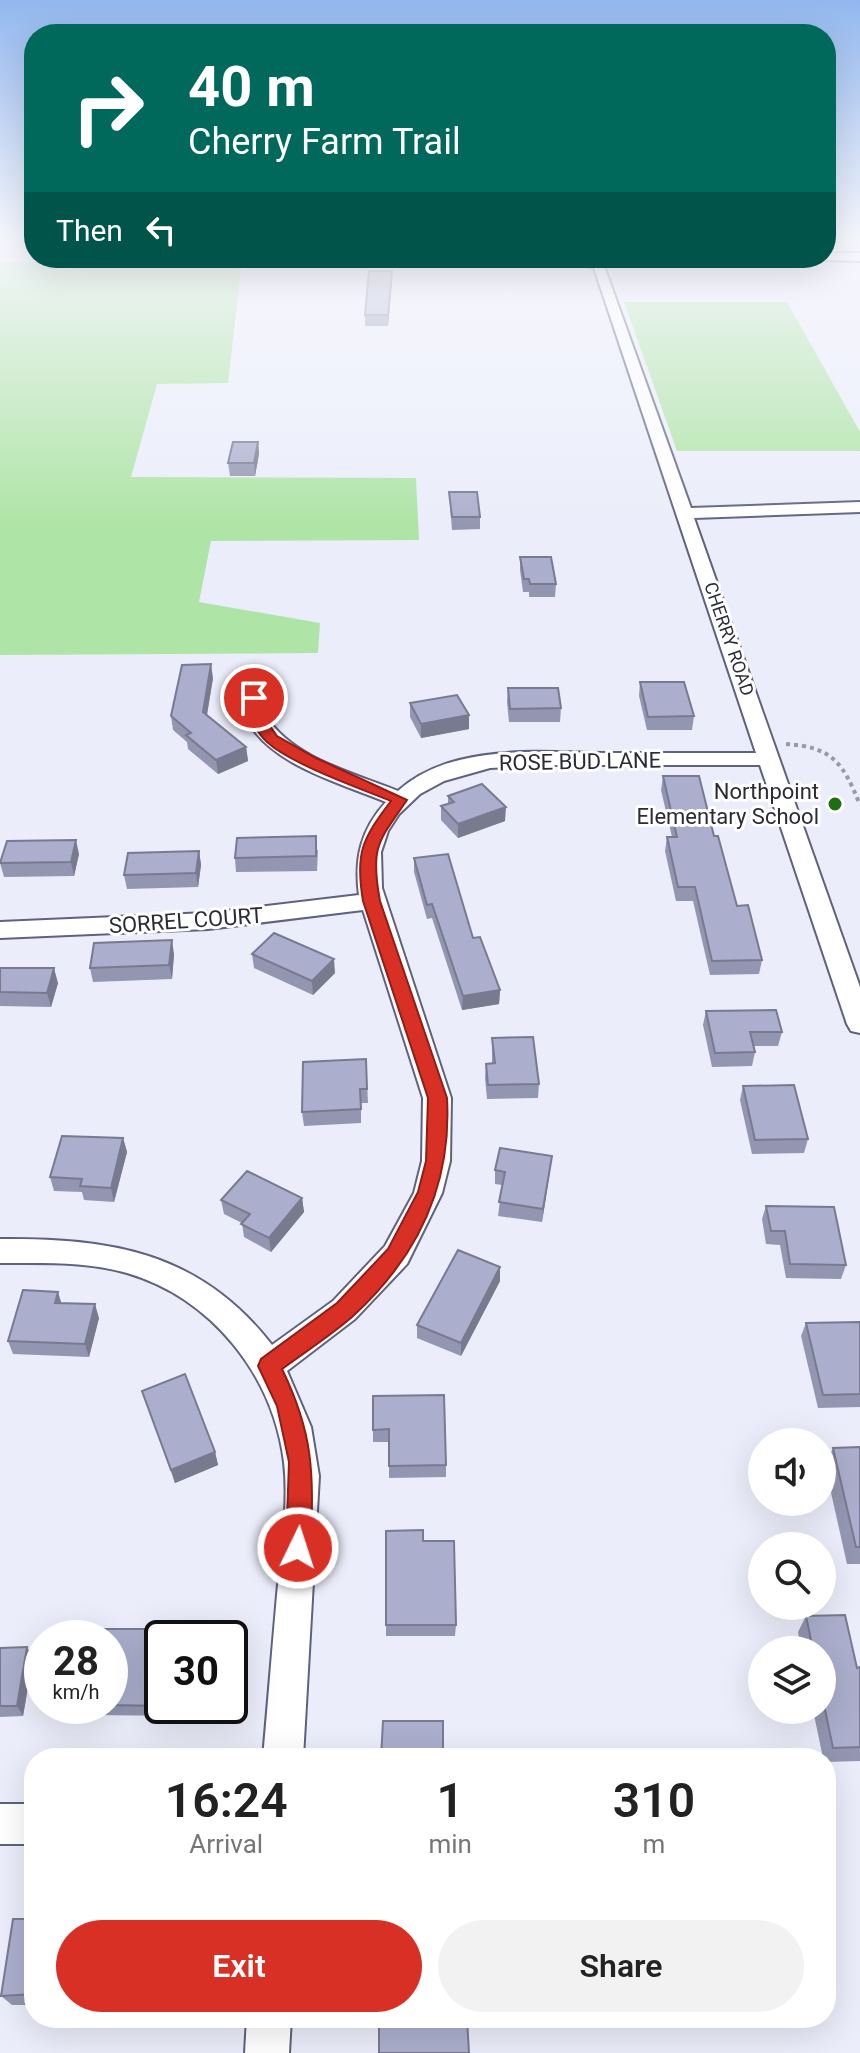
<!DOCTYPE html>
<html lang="en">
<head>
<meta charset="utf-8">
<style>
	:root { --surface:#fff; --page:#f2f2f2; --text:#222; --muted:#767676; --accent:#d93025 }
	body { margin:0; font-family:Roboto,sans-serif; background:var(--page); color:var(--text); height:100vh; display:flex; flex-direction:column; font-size:30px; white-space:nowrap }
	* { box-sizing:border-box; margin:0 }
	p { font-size:26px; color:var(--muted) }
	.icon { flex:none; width:44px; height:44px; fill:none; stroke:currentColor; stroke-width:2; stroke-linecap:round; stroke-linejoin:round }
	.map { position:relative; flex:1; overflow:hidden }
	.details { position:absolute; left:24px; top:1748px; width:812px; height:280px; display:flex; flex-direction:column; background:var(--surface); border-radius:32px; box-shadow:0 8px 32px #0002 }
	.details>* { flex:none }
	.top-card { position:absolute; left:24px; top:24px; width:812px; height:244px; border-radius:32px; box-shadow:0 8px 32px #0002; background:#00695c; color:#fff; overflow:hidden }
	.fabs { position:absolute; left:748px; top:1428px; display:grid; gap:16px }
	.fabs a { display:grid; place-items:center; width:88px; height:88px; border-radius:50%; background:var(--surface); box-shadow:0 8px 32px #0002; font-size:40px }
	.speed { position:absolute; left:24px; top:1620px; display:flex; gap:16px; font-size:40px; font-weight:700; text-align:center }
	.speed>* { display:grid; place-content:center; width:104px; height:104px; border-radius:50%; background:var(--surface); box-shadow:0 8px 32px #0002; line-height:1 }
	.speed small { font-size:20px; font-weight:400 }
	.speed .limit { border:4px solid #111; border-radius:12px; background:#fff; color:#111 }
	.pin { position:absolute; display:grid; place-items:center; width:68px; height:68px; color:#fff; margin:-34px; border:4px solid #fff; border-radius:50%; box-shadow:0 2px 8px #0007 }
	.me { position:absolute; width:88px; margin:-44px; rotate:4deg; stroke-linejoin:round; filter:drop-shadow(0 0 6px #0008) }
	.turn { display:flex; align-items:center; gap:28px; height:168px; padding:0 32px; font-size:36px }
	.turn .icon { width:104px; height:104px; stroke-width:2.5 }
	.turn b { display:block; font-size:56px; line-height:68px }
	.then { display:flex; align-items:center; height:76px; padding:0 32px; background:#0003; gap:16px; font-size:30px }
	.eta { display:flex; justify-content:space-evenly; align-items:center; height:136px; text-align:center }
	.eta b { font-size:48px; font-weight:600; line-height:56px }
	.cta { display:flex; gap:16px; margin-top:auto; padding:16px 32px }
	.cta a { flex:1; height:92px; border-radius:48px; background:var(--accent); color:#fff; font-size:32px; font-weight:600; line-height:92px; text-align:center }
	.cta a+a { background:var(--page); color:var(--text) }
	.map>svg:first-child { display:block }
	.green { fill:#aee4a5 }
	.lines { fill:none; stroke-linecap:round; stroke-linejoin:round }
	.street-casing { stroke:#5e627d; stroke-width:4 }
	.path { stroke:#989aa6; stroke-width:4; stroke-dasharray:4 4; stroke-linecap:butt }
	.street { fill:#fff; fill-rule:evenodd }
	.wall { fill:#9396b0 }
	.shaded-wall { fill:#787a90 }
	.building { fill:#abafcd; stroke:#787a90; stroke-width:2 }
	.route { fill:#d93025; stroke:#8d1f18; stroke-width:2 }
	.poi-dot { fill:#1f6e12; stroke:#fff; stroke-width:3 }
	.labels { text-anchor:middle; stroke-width:6; stroke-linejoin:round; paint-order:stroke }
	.far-street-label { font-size:18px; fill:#2a2b37; stroke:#fff }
	.street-label { font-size:22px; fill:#2a2b37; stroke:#fff }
	.poi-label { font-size:22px; fill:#2a2b37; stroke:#fff; text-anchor:end }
</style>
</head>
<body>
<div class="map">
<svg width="860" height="2053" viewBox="0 0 860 2053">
	<rect width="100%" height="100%" fill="#ebedfa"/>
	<g class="green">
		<polygon points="0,262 242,262 228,383 157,384 131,477 416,478 419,540 211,541 199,602 320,623 318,653 0,655"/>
		<polygon points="624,302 787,302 860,432 860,451 677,451"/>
	</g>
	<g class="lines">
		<g class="street-casing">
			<g id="street">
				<polygon points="826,253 860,253 860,261 822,260 826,258"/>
				<path d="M211,258H583L603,263L691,508L860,502V512L694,518L860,987V1033L851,1031L847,1024L760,765H548L490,768L444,781L420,794L399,814L388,831L381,852L382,888L451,1098L450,1161L442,1193L407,1264L355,1319L287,1371L311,1427L319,1476L303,1758H263C268,1704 272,1649 277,1595C281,1552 289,1505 284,1462C273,1375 212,1298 127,1273C86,1261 41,1263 0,1263V1239C111,1238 200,1252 272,1345L333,1301L385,1246L414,1193L422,1161L423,1098L363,910L208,929L0,938V922L208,913L359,895C354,859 361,829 386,802C343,784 264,763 246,716C241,705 245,690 247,679L257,673L267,679L266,716C293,759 354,773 398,791C453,741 547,753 615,753C662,753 709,753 756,753L594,268L573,263L217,262Z"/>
				<rect x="0" y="1804" width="34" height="40"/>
				<polygon points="247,2018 291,2018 289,2053 245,2053"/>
			</g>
		</g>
		<path class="path" d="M786,744C833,747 843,763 860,805"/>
		<use href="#street" class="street"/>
	</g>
	<g class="wall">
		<polygon points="392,281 388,326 365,326 365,315"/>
		<polygon points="258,442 259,454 255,476 230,476 228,463"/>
		<polygon points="449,492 480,517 480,529 452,530"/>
		<polygon points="520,557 556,584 555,597 529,597 529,592 523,592 520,570"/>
		<polygon points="213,678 207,715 246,747 248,761 218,774 188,749 187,742 173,730 171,716"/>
		<polygon points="640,682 694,716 692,730 647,730 639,696"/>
		<polygon points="508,688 561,708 560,722 509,722 507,702"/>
		<polygon points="410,703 469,729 421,738 410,717"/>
		<polygon points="663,776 714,836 737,906 762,960 759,974 710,975 693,901 676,901 665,851 667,837 672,837 661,790"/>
		<polygon points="448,796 505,821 458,838 441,820 441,806 448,804"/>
		<polygon points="318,850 317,871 236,872 235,858"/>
		<polygon points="199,851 201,865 198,887 127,889 124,875"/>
		<polygon points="79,854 74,876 4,877 0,863"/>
		<polygon points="414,858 473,938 500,990 499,1004 462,1010 432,918 427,919 414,872"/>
		<polygon points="174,954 172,979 93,982 90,968"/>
		<polygon points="252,954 335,973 313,995 254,968"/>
		<polygon points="0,968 58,983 51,1007 0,1006"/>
		<polygon points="706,1011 782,1032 778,1046 754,1046 755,1052 752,1066 712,1067 703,1025"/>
		<polygon points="492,1038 539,1084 538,1098 487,1099 485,1078 486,1064 492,1063"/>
		<polygon points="366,1059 368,1103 361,1103 361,1123 304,1126 302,1112"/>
		<polygon points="743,1086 808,1139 804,1153 752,1154 740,1100"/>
		<polygon points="123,1138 127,1152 114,1202 84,1200 82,1192 54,1191 50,1177"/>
		<polygon points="495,1170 550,1170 542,1222 498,1216 502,1185 495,1184"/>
		<polygon points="302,1198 304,1212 271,1252 244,1237 242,1223 224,1214 221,1200"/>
		<polygon points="766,1206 846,1265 841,1279 786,1278 780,1245 766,1244 762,1219"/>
		<polygon points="500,1281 461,1356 417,1338 417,1325"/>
		<polygon points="62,1303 99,1318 89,1357 13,1354 8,1341"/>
		<polygon points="860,1322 860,1407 818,1408 801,1336 806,1323"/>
		<polygon points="142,1391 215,1452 218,1465 175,1483"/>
		<polygon points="373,1396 446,1465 446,1477 389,1478 389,1442 373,1442"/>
		<polygon points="860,1447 860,1564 847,1564 825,1466 833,1448"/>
		<polygon points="423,1541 456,1625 455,1636 386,1636 386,1625"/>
		<polygon points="806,1616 857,1668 860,1667 860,1761 826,1762 826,1758 823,1758 813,1710 822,1710 822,1650 801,1650 798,1632"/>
		<polygon points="110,1638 162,1706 184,1706 182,1716 92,1715 87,1706 110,1706"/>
		<polygon points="27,1647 33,1658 23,1716 0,1717 0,1648"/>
		<polygon points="34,1919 34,2005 12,2005 1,1996"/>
	</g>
	<g class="shaded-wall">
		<polygon points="392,271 392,281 388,326 388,315"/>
		<polygon points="258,442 259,454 255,476 254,463"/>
		<polygon points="211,664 213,678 205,726 203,712"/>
		<polygon points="469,715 469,729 421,738 421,724"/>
		<polygon points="246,747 248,761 218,774 216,760"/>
		<polygon points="506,807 505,821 458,838 458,824"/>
		<polygon points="76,840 79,854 74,876 71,862"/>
		<polygon points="199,851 201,865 198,887 196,873"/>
		<polygon points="172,940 174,954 172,979 169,965"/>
		<polygon points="334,959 335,973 313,995 312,981"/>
		<polygon points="54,968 58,983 51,1007 47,993"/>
		<polygon points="500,990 499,1004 462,1010 463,996"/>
		<polygon points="123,1138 127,1152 114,1202 111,1188"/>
		<polygon points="552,1156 550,1170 542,1222 543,1209"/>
		<polygon points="302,1198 304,1212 271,1252 269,1238"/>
		<polygon points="500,1267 500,1281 461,1356 461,1343"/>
		<polygon points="58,1292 62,1305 55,1303"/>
		<polygon points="95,1304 99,1318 89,1357 85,1344"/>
		<polygon points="215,1452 218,1465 175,1483 171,1470"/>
		<polygon points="27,1647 33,1658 23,1716 17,1706"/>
		<polygon points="179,1706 184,1706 182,1716"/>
	</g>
	<g class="building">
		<polygon points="369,271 392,271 388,315 365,315"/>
		<polygon points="233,442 258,442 254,463 228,463"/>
		<polygon points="449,492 477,492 480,517 452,517"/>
		<polygon points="520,557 551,557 556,584 530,584 529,579 524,579"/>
		<polygon points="211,664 203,712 246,747 216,760 186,735 191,733 171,716 182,665"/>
		<polygon points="640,682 684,682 694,716 648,717"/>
		<polygon points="508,688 558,688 561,708 510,709"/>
		<polygon points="457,695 469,715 421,724 410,703"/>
		<polygon points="663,776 699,776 714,836 718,836 737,906 748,905 762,960 712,961 695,887 678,887 667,837 677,837"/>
		<polygon points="482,784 506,807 458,824 441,806 454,802 448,796"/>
		<polygon points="316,836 316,856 235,858 237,838"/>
		<polygon points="76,840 71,862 0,863 7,841"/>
		<polygon points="199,851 196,873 124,875 128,853"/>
		<polygon points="448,854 473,938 480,937 500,990 463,996 432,904 427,905 414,858"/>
		<polygon points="274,933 334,959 312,981 252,954"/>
		<polygon points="172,940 169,965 90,968 94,943"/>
		<polygon points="0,968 54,968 47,993 0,992"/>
		<polygon points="776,1010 782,1032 750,1032 755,1052 715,1053 706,1011"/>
		<polygon points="533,1037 539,1084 488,1085 486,1064 495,1063 492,1038"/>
		<polygon points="366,1059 367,1089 360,1089 361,1109 302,1112 303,1062"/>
		<polygon points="794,1085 808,1139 755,1140 743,1086"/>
		<polygon points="62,1136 123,1138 111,1188 80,1186 82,1179 50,1177"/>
		<polygon points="500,1148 552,1156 543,1209 499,1202 505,1172 495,1170"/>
		<polygon points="247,1171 302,1198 269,1238 241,1224 250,1214 221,1200"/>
		<polygon points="766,1206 834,1207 846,1265 790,1264 785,1231 771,1231"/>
		<polygon points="458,1250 500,1267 461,1343 417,1325"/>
		<polygon points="23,1290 58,1292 55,1303 95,1304 85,1344 8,1341"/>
		<polygon points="860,1322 860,1394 823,1395 806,1323"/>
		<polygon points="185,1374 215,1452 171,1470 142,1391"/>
		<polygon points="444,1395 446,1465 389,1466 389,1429 373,1430 373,1396"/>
		<polygon points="860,1447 860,1547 856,1547 833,1448"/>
		<polygon points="423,1530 423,1541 454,1541 456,1625 386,1625 386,1531"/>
		<polygon points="845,1615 857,1668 860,1667 860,1747 833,1748 822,1695 822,1650 813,1650 806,1616"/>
		<polygon points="100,1629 188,1629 187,1638 162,1638 162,1706 110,1705 110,1638 98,1638"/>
		<polygon points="27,1647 17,1706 0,1706 0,1648"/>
		<polygon points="383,1721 443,1721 443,1758 381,1758"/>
		<polygon points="13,1919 34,1919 34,1994 1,1996"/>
		<polygon points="379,2018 467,2018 469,2053 379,2053"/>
	</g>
	<linearGradient id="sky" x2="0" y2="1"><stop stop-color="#92b7ee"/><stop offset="0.45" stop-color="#f6f7fd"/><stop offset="1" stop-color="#f6f7fd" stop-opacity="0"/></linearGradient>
	<rect width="860" height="528" fill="url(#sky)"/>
	<path class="route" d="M254,694L261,698L263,716L277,736L316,758L407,800C378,842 370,847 380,901L447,1098C452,1186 417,1258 352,1317C330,1336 305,1352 282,1369C315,1437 313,1474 311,1548L307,1556L298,1560L290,1556L286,1548L289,1462L277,1406L258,1366L261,1359L337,1303L388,1249L418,1192L426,1161L428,1098L363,901C355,853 362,839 391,801C359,788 291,764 267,742C254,730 249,714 247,698Z"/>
	<circle class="poi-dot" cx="835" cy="804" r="8"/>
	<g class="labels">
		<g class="far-street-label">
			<text transform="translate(729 639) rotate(71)" y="6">CHERRY ROAD</text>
		</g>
		<g class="street-label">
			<text transform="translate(580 761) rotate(-1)" y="8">ROSE BUD LANE</text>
			<text transform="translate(186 920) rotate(-4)" y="8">SORREL COURT</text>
		</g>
		<g class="poi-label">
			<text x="819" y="799">Northpoint<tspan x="819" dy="25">Elementary School</tspan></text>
		</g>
	</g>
</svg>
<div class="fabs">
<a><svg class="icon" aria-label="sound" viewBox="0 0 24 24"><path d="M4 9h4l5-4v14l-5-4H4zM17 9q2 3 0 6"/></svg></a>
<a><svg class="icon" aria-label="search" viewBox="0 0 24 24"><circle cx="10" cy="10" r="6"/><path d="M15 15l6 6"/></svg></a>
<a><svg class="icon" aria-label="layers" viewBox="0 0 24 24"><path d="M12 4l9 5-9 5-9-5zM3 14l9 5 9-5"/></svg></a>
</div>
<div class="speed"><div>28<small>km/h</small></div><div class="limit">30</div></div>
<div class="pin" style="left:254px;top:698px;background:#d93025"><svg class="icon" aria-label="arrive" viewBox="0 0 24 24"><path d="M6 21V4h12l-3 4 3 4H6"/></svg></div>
<svg class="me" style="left:298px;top:1548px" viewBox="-20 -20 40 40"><circle r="17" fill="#d93025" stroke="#fff" stroke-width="3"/><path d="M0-11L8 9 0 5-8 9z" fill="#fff"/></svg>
<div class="top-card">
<div class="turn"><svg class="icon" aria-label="right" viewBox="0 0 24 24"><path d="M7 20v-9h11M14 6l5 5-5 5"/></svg><div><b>40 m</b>Cherry Farm Trail</div></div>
<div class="then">Then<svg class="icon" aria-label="left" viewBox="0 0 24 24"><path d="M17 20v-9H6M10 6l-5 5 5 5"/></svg></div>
</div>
<section class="details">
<div class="eta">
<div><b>16:24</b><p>Arrival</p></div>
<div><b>1</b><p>min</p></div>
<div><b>310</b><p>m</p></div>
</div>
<div class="cta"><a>Exit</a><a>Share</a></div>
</section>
</div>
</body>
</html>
